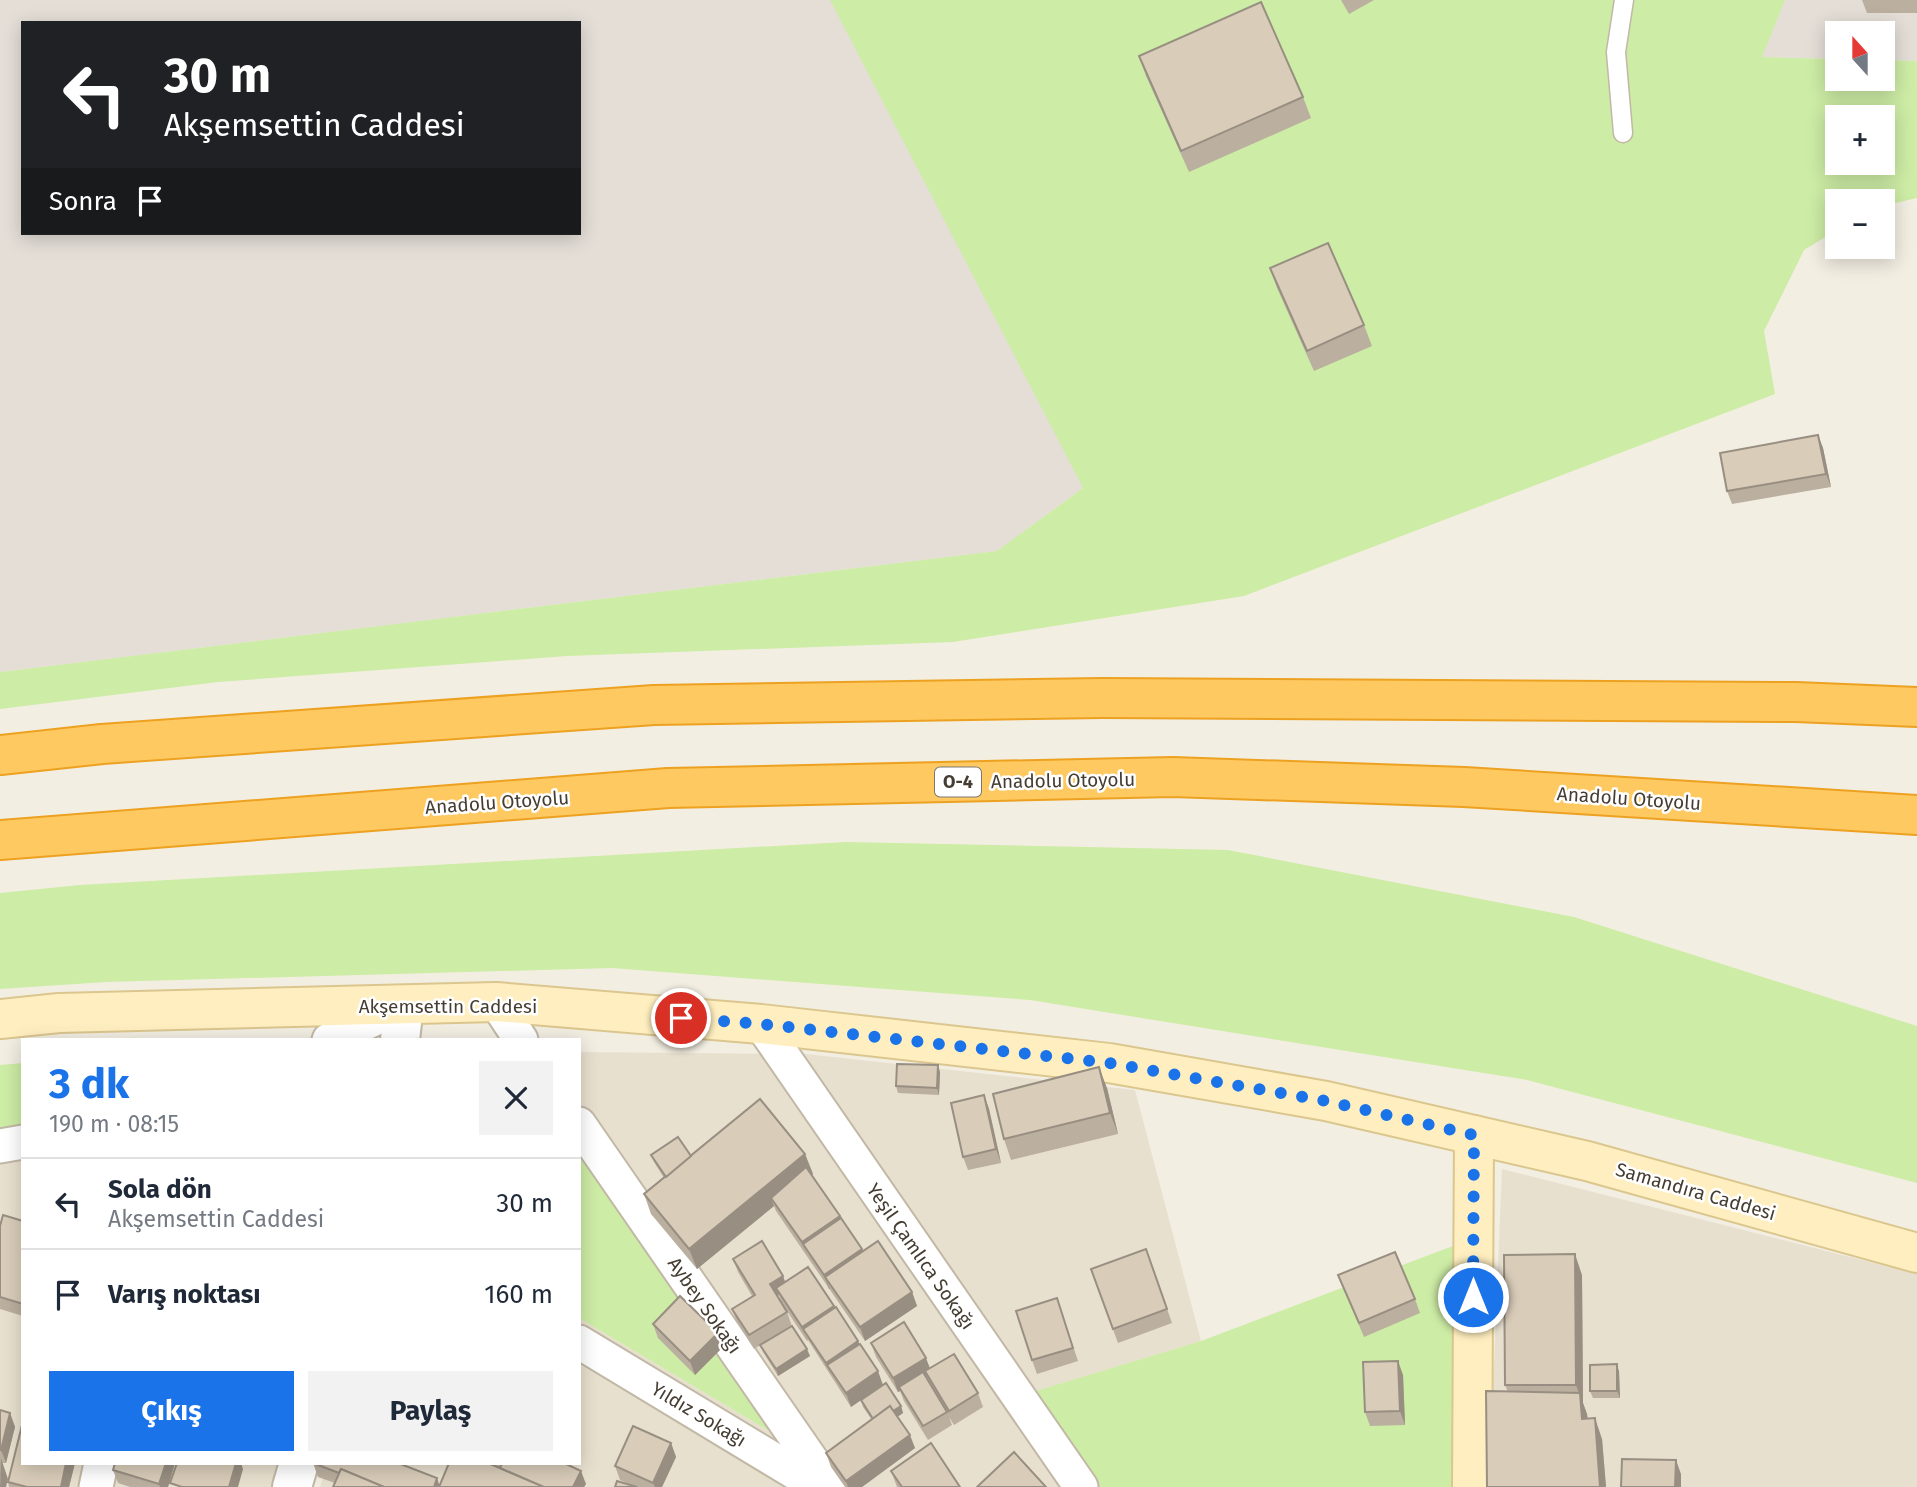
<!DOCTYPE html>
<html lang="tr">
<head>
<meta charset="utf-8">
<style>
	:root { --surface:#fff; --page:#f2f2f3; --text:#1f2937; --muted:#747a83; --line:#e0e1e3; --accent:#1a73e8 }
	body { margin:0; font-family:"Fira Sans",sans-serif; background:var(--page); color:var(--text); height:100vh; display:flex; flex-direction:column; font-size:26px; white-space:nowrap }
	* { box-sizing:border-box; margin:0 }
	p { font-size:23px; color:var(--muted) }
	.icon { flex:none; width:38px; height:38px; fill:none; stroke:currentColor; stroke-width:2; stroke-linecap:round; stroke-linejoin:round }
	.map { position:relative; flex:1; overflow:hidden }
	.panel { position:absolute; left:21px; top:1038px; width:560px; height:427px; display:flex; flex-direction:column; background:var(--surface); border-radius:0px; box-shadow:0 4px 18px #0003 }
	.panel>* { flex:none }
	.top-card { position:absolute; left:21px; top:21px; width:560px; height:214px; border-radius:0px; box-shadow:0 4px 18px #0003; background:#202124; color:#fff; overflow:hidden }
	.needle { width:46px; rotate:339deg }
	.tools { position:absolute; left:1825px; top:21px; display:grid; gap:14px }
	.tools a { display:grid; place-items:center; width:70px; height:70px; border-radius:0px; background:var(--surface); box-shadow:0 4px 18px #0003; font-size:35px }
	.pin { position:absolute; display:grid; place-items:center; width:60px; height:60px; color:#fff; margin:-30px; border:4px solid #fff; border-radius:50%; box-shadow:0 2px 7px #0007 }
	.me { position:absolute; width:77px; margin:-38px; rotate:0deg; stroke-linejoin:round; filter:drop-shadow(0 0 5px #0008) }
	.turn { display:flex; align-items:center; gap:24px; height:147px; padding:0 28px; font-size:32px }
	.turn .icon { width:91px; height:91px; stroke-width:2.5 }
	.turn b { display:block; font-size:49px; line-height:60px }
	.then { display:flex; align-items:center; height:66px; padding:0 28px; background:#0003; gap:14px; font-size:26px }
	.round { display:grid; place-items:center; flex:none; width:74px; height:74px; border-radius:0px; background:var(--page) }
	.overview { display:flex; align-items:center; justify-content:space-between; height:119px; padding:0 28px }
	h1 { font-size:42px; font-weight:700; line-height:52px; color:var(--accent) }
	.cta { display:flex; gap:14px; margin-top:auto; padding:14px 28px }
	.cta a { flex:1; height:80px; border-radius:0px; background:var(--accent); color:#fff; font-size:28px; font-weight:700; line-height:80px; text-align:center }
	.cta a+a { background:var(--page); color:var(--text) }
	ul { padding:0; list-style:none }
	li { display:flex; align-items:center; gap:21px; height:91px; padding:0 28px; border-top:2px solid var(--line) }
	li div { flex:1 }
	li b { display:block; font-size:26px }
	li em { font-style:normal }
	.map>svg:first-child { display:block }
	.residential { fill:#e8e0cf }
	.industrial { fill:#e4ded7; fill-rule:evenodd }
	.green { fill:#cdeca5; fill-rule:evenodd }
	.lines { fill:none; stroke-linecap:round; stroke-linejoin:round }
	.service-casing { stroke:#c2b8a6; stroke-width:21 }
	.minor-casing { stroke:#c2b8a6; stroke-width:37 }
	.tertiary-casing { stroke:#c2b8a6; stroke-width:42 }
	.secondary-casing { stroke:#dbc68e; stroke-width:42 }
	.motorway-casing { stroke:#eda121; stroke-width:42 }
	.service { stroke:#fff; stroke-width:18 }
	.minor { stroke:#fff; stroke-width:33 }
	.tertiary { stroke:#fff; stroke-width:38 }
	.secondary { stroke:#ffefc0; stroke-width:38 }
	.motorway { stroke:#ffc961; stroke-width:38 }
	.wall { fill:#bbaf9f }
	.shaded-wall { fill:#988f82 }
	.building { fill:#d9ccb9; stroke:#988f82; stroke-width:2 }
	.route { stroke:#1a73e8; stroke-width:12; stroke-dasharray:0 21.6 }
	.labels { text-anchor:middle; stroke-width:5; stroke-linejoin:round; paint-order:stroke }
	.shield { fill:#fff; stroke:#7d7770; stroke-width:2 }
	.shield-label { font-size:18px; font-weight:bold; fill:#453d32 }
	.street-label { font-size:19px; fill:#453d32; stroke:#fff }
</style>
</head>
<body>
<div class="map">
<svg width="1917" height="1487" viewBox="0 0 1917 1487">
	<rect width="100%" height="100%" fill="#f3eee2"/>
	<g class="residential">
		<polygon points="579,1052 806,1054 1135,1090 1201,1341 1017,1397 1073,1487 320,1487 328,1463 579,1463 579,1318 779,1437 579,1153"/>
		<polygon points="23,1130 23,1463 286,1463 279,1487 0,1487 0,1137"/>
		<polygon points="1502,1169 1917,1274 1917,1487 1489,1487"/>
	</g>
	<path class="industrial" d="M0,0H1917V61L1883,60V33H1838L1837,59L1762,57L1083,488L997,551L0,672ZM23,23H579V233H23Z"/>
	<g class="green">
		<path d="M830,0H1785L1762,57L1837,59L1838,79H1883V60L1917,61V198L1883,206V201H1838L1837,230L1804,250L1764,331L1775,394L1244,596L953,642L567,656L218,682L0,709V672L997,551L1083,488ZM1838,117H1883V163H1838Z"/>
		<polygon points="846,842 1228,850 1574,917 1917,1026 1917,1183 1527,1080 1030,1000 612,968 106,982 0,989 0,893 80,885"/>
		<polygon points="23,1063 23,1130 0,1137 0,1065"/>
		<polygon points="579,1153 781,1438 579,1318"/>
		<polygon points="1453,1246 1452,1487 1073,1487 1016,1397 1201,1341"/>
	</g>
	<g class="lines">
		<g class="service-casing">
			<polyline id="service" points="1623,133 1616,52 1624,0"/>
		</g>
		<g class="minor-casing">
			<g id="minor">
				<polyline points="496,1002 521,1040"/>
				<polyline points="761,1024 1081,1487"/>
				<polyline points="329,1040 402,1006"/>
				<polyline points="579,1124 830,1487"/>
				<polyline points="0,1146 23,1142"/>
				<polyline points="579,1342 819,1487"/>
				<polyline points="96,1487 101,1463"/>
			</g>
		</g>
		<g class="tertiary-casing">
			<g id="tertiary">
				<polyline points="400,1040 404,1005"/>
				<polyline points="292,1487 299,1463"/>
			</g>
		</g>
		<g class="secondary-casing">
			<g id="secondary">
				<polyline points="0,1019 59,1013 496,1002 761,1024 1109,1063 1326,1101 1587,1161 1917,1253"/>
				<polyline points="1472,1487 1474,1135"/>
			</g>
		</g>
		<g class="motorway-casing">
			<g id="motorway">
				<polyline points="0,755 102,744 654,705 1103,698 1796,702 1917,707"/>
				<polyline points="0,840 668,788 1173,777 1464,787 1917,815"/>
			</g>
		</g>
		<use href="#service" class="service"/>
		<use href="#minor" class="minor"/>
		<use href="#tertiary" class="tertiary"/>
		<use href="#secondary" class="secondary"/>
		<use href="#motorway" class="motorway"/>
	</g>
	<g class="wall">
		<polygon points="1341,0 1374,0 1349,14"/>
		<polygon points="1862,0 1917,0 1917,13 1867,13"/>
		<polygon points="1139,56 1303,97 1311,118 1189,172 1146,76"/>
		<polygon points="1270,268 1364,325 1372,346 1314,371 1277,288"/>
		<polygon points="1818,435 1823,448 1831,487 1732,504 1727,491"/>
		<polygon points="940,1072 939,1095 898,1093 896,1086"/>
		<polygon points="1107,1088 1118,1134 1011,1160 1004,1139"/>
		<polygon points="984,1095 989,1109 1001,1163 968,1170 963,1157"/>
		<polygon points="805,1154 813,1174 812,1175 863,1252 912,1292 917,1306 865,1341 776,1211 774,1206 697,1269 651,1214 644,1194 664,1178 654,1162 651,1155 691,1156"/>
		<polygon points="23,1221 23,1316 0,1309 0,1226"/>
		<polygon points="1146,1249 1172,1323 1118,1343 1091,1269"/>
		<polygon points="733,1259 783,1276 785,1282 835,1308 858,1341 883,1385 901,1406 903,1413 897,1417 915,1448 862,1487 845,1487 831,1467 826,1453 872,1420 863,1407 861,1400 851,1407 808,1340 807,1341 781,1302 779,1295 777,1296 787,1312 792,1326 810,1356 778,1376 763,1352 760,1345 778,1334 754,1349 737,1322 732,1309 752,1296 738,1272"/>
		<polygon points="1338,1275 1415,1299 1420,1313 1364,1337"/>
		<polygon points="1582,1275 1583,1403 1587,1414 1588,1419 1602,1439 1606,1487 1487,1487 1508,1392 1505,1385"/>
		<polygon points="1057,1298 1078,1361 1037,1374 1032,1360"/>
		<polygon points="653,1324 723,1347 695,1375 658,1338"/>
		<polygon points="871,1343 930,1368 978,1393 983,1407 954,1425 949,1417 952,1425 928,1440 904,1401 900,1391 898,1392 876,1357"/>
		<polygon points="1619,1371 1620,1398 1593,1398 1590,1391"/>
		<polygon points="1403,1375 1405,1425 1370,1426 1365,1412"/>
		<polygon points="0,1410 10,1413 15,1427 6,1463 2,1463 0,1487"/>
		<polygon points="671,1443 676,1457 662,1487 615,1487 633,1486 620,1480 615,1466"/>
		<polygon points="23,1463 75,1463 69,1487 9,1487 8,1482"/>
		<polygon points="175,1463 168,1487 130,1487 118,1483 113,1470"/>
		<polygon points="313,1463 440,1485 449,1463 564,1463 586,1484 584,1487 333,1487 335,1483 318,1477"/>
		<polygon points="891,1471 960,1487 897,1487"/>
	</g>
	<g class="shaded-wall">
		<polygon points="1818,435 1823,448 1831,487 1826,474"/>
		<polygon points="938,1065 940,1072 939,1095 937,1088"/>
		<polygon points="1099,1067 1107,1088 1118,1134 1110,1113"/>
		<polygon points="984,1095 989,1109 1001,1163 996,1149"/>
		<polygon points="805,1154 813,1174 776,1204 771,1198 774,1206 697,1269 689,1249"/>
		<polygon points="840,1216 845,1230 803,1244 807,1256 802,1242"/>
		<polygon points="862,1249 867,1263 825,1277 830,1289 829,1289 824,1275"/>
		<polygon points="1575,1254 1582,1275 1583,1403 1587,1414 1589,1439 1582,1419 1580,1396 1576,1385"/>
		<polygon points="783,1276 788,1290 776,1288 779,1295 775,1298 770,1284"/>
		<polygon points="912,1292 917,1306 865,1341 860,1327"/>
		<polygon points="834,1306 839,1319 803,1329 807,1341 802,1327"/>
		<polygon points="718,1333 723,1347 695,1375 690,1361"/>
		<polygon points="858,1341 863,1355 827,1365 831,1377 826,1363"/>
		<polygon points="807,1349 810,1356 778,1376 776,1369"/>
		<polygon points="926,1358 931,1371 925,1371 926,1375 901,1390 899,1387 900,1391 898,1392 893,1378"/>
		<polygon points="1398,1361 1403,1375 1405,1425 1400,1411"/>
		<polygon points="1617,1364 1619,1371 1620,1398 1617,1391"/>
		<polygon points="878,1371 883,1385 851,1407 846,1393"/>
		<polygon points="901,1406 903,1413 878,1430 876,1423"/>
		<polygon points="10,1413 15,1427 6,1463 1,1450"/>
		<polygon points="1595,1418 1602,1439 1606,1487 1600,1487"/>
		<polygon points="910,1435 915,1448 862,1487 848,1487 846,1481"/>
		<polygon points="671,1443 676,1457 662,1487 655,1487 653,1483"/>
		<polygon points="1,1458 8,1479 6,1487 0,1487"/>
		<polygon points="1676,1460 1681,1474 1681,1487 1675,1487"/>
		<polygon points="66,1463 75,1463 69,1487 61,1487"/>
		<polygon points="166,1463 175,1463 168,1487 160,1487 159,1484"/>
		<polygon points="236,1463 241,1463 243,1469 238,1487 229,1487"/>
		<polygon points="581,1471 586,1484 584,1487 573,1487"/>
		<polygon points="437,1478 440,1487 434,1487"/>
	</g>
	<g class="building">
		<polygon points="1261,2 1303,97 1181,151 1139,56"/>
		<polygon points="1328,243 1364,325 1307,351 1270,268"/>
		<polygon points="1818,435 1826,474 1727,491 1720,453"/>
		<polygon points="897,1064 938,1065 937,1088 896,1086"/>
		<polygon points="1099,1067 1110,1113 1004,1139 993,1094"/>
		<polygon points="984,1095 996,1149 963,1157 951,1103"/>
		<polygon points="760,1099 805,1154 689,1249 644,1194"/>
		<polygon points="678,1137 691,1156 666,1177 651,1155"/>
		<polygon points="806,1167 840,1216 802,1242 771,1198"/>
		<polygon points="3,1215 23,1221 23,1304 0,1297 0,1226"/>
		<polygon points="841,1218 862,1249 824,1275 803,1244"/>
		<polygon points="762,1241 783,1276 770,1284 787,1312 749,1335 732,1309 755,1295 733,1259"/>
		<polygon points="878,1241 912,1292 860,1327 825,1277"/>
		<polygon points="1146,1249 1167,1309 1113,1329 1091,1269"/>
		<polygon points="1395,1252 1415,1299 1359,1323 1338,1275"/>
		<polygon points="1575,1254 1576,1385 1505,1385 1504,1255"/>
		<polygon points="808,1267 834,1306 802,1327 776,1288"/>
		<polygon points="680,1296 718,1333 690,1361 653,1324"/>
		<polygon points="1057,1298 1073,1348 1032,1360 1016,1311"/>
		<polygon points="836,1307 858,1341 826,1363 803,1329"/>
		<polygon points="904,1322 926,1358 893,1378 871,1343"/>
		<polygon points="792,1326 807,1349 776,1369 760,1345"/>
		<polygon points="860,1344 878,1371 846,1393 827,1365"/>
		<polygon points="954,1354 978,1393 949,1411 925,1371"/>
		<polygon points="1398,1361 1400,1411 1365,1412 1363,1362"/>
		<polygon points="1617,1364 1617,1391 1590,1391 1590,1365"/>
		<polygon points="923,1372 947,1412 923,1426 899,1387"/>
		<polygon points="886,1383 901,1406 893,1411 890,1406 873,1419 861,1400"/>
		<polygon points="1486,1391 1580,1393 1582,1419 1595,1418 1600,1487 1487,1487"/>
		<polygon points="890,1406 910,1435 846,1481 826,1453"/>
		<polygon points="0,1410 10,1413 1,1450 0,1449"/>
		<polygon points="23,1421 23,1463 66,1463 61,1487 27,1487 8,1482"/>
		<polygon points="633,1426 671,1443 653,1483 615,1466"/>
		<polygon points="931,1443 960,1487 902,1487 891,1471"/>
		<polygon points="1014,1452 1046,1487 977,1487"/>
		<polygon points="1622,1459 1676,1460 1675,1487 1621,1487"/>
		<polygon points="115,1463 166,1463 159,1484 113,1470"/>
		<polygon points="177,1463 236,1463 229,1487 182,1487 170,1483"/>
		<polygon points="313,1463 398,1463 437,1478 434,1487 384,1487 341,1469 339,1473"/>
		<polygon points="449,1463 488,1463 544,1487 439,1487"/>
		<polygon points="502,1463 564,1463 581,1471 573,1487 544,1487 500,1468"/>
		<polygon points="341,1469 384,1487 333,1487"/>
		<polygon points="617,1481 637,1487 615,1487"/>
	</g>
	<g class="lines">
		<polyline class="route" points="681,1018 761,1024 1109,1063 1326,1101 1474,1135 1473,1297"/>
	</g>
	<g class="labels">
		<rect class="shield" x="935" y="767.5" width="46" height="29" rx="5"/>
		<g class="shield-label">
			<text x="958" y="788">O-4</text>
		</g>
		<g class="street-label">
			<text transform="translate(1063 780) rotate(-1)" y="7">Anadolu Otoyolu</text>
			<text transform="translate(1629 798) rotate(4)" y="7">Anadolu Otoyolu</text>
			<text transform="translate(497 802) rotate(-4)" y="7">Anadolu Otoyolu</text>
			<text x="448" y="1013">Akşemsettin Caddesi</text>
			<text transform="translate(1696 1191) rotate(16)" y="7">Samandıra Caddesi</text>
			<text transform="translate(921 1256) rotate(55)" y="7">Yeşil Çamlıca Sokağı</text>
			<text transform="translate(705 1305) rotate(55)" y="7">Aybey Sokağı</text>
			<text transform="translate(699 1414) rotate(31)" y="7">Yıldız Sokağı</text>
		</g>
	</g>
</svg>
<div class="tools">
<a><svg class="needle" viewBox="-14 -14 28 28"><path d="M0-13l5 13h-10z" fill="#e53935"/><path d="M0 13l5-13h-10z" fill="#747a83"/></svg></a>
<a>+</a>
<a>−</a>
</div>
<div class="pin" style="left:681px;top:1018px;background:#d93025"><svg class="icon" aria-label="arrive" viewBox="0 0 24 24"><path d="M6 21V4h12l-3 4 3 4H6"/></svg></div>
<svg class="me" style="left:1473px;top:1297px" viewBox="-20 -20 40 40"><circle r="17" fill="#1a73e8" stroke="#fff" stroke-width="3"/><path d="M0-11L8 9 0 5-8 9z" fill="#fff"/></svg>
<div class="top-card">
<div class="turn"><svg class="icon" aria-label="left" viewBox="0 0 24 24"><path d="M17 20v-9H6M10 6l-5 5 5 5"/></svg><div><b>30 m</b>Akşemsettin Caddesi</div></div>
<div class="then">Sonra<svg class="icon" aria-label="arrive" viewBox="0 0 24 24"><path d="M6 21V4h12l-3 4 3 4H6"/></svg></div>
</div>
<section class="panel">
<div class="overview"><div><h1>3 dk</h1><p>190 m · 08:15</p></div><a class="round"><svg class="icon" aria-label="close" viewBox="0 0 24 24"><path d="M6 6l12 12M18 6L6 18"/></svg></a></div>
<ul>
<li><svg class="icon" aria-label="left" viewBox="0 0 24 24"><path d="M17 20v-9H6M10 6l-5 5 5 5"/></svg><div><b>Sola dön</b><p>Akşemsettin Caddesi</p></div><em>30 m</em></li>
<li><svg class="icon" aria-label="arrive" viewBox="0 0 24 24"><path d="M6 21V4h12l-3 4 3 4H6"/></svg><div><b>Varış noktası</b></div><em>160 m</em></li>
</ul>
<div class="cta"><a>Çıkış</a><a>Paylaş</a></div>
</section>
</div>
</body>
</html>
